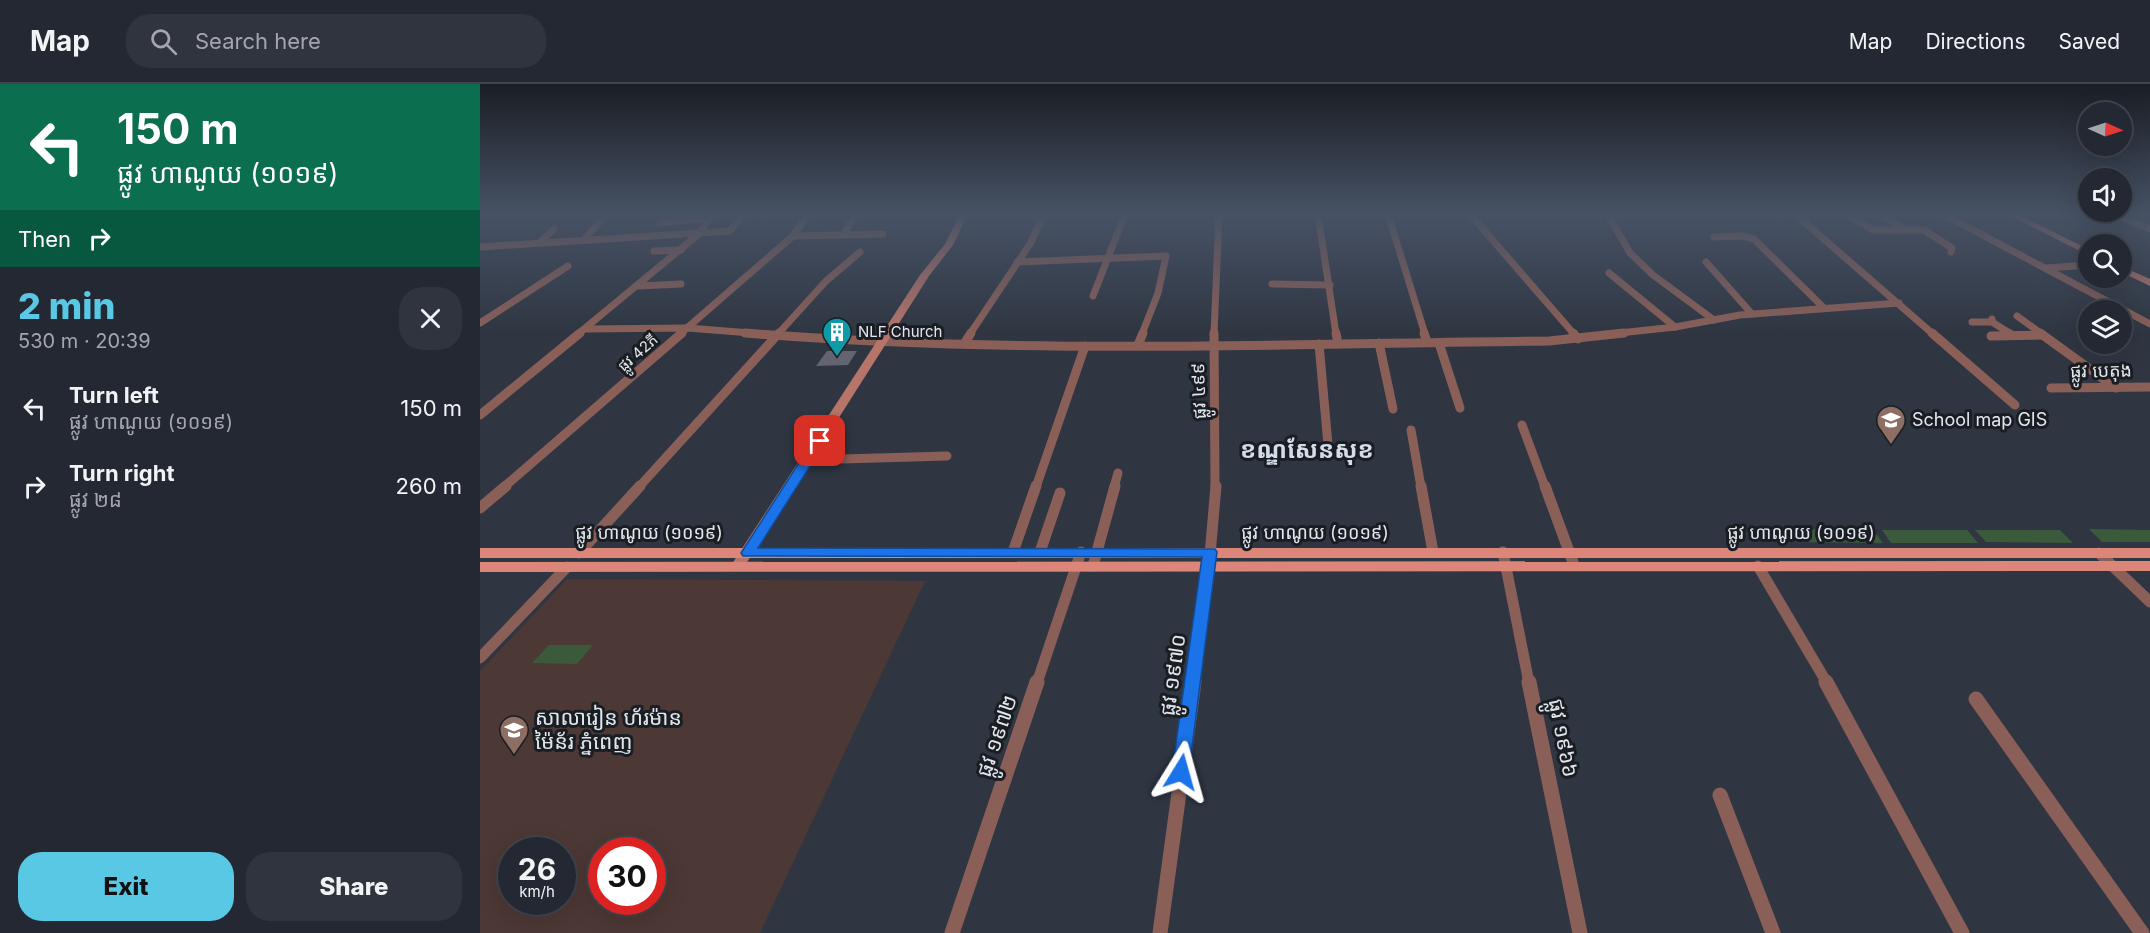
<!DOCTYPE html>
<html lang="en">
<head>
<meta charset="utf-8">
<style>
	:root { --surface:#232832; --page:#2f343e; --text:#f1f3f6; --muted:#a3a6ac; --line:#40444d; --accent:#59c8e5 }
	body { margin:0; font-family:Inter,"Noto Sans Khmer",sans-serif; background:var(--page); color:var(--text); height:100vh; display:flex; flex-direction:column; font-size:22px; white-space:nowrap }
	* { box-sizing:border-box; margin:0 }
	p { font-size:20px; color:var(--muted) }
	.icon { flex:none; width:33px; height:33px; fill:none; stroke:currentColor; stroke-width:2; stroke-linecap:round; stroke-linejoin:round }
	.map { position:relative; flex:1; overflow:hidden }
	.panel { display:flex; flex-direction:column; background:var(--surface); width:480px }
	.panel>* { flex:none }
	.banner { background:#0b6e4f; color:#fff; overflow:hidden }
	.needle { width:39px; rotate:93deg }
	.tools { position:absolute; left:1598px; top:18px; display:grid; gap:12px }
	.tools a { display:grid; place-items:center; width:54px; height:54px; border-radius:50%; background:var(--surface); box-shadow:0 6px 24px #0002,0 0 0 2px var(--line); font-size:30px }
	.speed { position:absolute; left:18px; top:753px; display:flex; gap:12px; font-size:30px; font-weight:700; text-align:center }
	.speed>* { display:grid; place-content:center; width:78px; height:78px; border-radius:50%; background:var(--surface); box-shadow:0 6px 24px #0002,0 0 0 2px var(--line); line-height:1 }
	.speed small { font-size:15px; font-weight:400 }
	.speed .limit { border:9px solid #d22; background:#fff; color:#111 }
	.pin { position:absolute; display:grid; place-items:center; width:51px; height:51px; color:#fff; margin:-26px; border-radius:12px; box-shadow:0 3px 9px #0006 }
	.me { position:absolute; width:66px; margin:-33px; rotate:8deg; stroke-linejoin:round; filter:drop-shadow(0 0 4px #0008) }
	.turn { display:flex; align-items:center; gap:21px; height:126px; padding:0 18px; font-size:27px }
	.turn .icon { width:78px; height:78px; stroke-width:2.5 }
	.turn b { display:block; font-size:42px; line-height:51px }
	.then { display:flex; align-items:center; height:57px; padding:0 18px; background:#0003; gap:12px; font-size:22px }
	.round { display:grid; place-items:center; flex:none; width:63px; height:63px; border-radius:24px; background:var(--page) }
	.summary { display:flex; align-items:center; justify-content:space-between; height:102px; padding:0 18px }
	h1 { font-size:36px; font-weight:800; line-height:45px; color:var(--accent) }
	.button { display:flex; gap:12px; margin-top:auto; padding:12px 18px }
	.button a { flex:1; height:69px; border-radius:24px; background:var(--accent); color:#111; font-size:24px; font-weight:800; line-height:69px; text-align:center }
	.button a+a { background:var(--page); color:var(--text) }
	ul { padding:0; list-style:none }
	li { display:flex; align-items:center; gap:18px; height:78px; padding:0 18px }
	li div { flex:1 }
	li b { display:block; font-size:22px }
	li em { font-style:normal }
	header { display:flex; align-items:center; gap:36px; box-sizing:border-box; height:84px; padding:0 30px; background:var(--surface); border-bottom:2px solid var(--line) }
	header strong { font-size:28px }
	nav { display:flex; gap:33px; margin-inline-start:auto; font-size:21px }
	.search { width:420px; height:54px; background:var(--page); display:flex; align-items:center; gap:15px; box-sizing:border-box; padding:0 21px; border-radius:24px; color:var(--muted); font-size:22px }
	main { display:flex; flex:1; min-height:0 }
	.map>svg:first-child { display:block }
	.education { fill:#4c3835; fill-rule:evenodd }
	.green { fill:#3b5a3c }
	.building { fill:#636371 }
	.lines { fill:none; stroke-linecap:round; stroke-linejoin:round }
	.street-far3 { stroke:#8a5f58; stroke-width:7 }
	.street-far2 { stroke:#8a5f58; stroke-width:9 }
	.street-far1 { stroke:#8a5f58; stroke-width:11 }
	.street { stroke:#8a5f58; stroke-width:15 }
	.secondary { fill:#b7756a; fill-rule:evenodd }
	.primary { fill:#db8678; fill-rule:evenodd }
	.route { fill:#1a73e8; stroke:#114b97; stroke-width:1.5 }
	.labels { text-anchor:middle; stroke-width:6; stroke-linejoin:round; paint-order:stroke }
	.far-poi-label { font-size:15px; fill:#e1e6ee; stroke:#1a1e23; text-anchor:start }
	.far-street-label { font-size:15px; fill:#e1e6ee; stroke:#1a1e23 }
	.street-label { font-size:18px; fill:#e1e6ee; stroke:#1a1e23 }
	.poi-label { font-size:18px; fill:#e1e6ee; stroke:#1a1e23; text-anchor:start }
	.near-street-label { font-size:21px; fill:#e1e6ee; stroke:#1a1e23 }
	.near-poi-label { font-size:21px; fill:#e1e6ee; stroke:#1a1e23; text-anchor:start }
	.district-label { font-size:24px; font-weight:bold; fill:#d3dceb; stroke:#1a1e23 }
</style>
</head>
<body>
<header>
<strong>Map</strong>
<div class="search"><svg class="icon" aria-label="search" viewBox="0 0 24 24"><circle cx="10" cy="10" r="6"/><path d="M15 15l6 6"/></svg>Search here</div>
<nav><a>Map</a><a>Directions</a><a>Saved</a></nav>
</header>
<main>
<section class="panel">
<div class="banner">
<div class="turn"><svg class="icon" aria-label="left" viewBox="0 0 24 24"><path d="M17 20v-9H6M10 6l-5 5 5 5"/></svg><div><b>150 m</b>ផ្លូវ ហាណូយ (១០១៩)</div></div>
<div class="then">Then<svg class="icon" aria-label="right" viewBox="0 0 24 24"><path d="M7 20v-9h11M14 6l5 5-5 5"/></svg></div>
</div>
<div class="summary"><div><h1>2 min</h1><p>530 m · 20:39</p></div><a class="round"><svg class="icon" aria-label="close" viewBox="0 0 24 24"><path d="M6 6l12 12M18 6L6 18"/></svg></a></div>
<ul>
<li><svg class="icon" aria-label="left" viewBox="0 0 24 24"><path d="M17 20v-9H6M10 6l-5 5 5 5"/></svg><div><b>Turn left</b><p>ផ្លូវ ហាណូយ (១០១៩)</p></div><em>150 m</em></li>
<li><svg class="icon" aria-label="right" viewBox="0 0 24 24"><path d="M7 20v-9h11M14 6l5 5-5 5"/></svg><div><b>Turn right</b><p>ផ្លូវ ២៨</p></div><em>260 m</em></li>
</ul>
<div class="button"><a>Exit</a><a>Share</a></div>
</section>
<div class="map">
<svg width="1670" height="849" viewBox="0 0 1670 849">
	<rect width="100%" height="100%" fill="#2f3642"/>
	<path class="education" d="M87,495L445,497L280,849H0V587ZM32,766H82V818H32ZM122,766H172V818H122Z"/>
	<g class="green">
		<polygon points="1308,445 1393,446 1403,459 1316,458"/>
		<polygon points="1609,445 1670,446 1670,458 1622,458"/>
		<polygon points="1402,446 1487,446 1498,459 1411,459"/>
		<polygon points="1495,446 1580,446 1593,459 1506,458"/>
		<polygon points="69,561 113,561 97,580 52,579"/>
	</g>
	<polygon class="building" points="347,267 377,267 368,281 336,282"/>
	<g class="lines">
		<g class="street-far3">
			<polyline points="838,130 856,250"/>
			<polyline points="908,130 945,250"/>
			<polyline points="990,130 1094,250"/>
			<polyline points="1315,130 1453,250"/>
			<polyline points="1399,130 1425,145"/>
			<polyline points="1463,130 1670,240"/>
			<polyline points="1635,130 1670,145"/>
			<polyline points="1128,131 1150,169 1173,191 1234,236"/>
			<polyline points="1372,133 1393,146 1444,146 1472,164 1471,168"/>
			<polyline points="180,139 229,134"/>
			<polyline points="363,151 376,130"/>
			<polyline points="313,152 403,150"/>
			<polyline points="1234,153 1263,152 1274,155 1344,224"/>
			<polyline points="104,156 124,133"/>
			<polyline points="59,159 74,145"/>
			<polyline points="0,163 250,147 263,130"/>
			<polyline points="174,167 201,166"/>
			<polyline points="537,178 686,172 678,209 662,250"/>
			<polyline points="1226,178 1272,230"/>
			<polyline points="1566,184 1608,181"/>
			<polyline points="1129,189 1195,243"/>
			<polyline points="792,200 850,201"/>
			<polyline points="158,202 201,200"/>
			<polyline points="613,212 645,130"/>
			<polyline points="1537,232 1562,250"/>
			<polyline points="1512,235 1512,238 1531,250"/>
			<polyline points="1492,238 1512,238"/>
			<polyline points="0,239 88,182"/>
			<polyline points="105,245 208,244 283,250"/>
			<polyline points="98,250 220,149 232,130"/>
			<polyline points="200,250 313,152 328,130"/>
			<polyline points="298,250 346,197 380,168"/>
			<polyline points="490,250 550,160 564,130"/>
			<polyline points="734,250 739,130"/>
			<polyline points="1130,250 1195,243 1260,231 1419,219"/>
		</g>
		<g class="street-far2">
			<path d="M265,249C532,271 801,260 1069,257L1144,249"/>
			<polyline points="734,249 735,403"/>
			<polyline points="856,249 858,260"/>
			<polyline points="944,249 947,258"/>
			<polyline points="1093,249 1098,255"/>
			<polyline points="1452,249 1535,321"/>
			<polyline points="1528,249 1532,251"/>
			<polyline points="1560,249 1636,304"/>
			<polyline points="1511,252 1563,251"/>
			<polyline points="899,259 913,325"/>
			<polyline points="959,259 980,324"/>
			<polyline points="484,260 491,249"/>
			<polyline points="839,260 849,372"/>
			<polyline points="658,261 663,249"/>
			<polyline points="1571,304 1670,303"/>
			<polyline points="0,331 100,249"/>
			<polyline points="1042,341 1065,403"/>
			<polyline points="931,346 941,403"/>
			<polyline points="327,376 467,372"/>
			<polyline points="24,403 202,249"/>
			<polyline points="159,403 299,249"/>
			<polyline points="556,403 605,262"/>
			<polyline points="634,403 638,389"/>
		</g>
		<g class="street-far1">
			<polyline points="941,402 953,468"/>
			<polyline points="1065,402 1094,481"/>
			<polyline points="0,424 26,402"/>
			<polyline points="533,468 556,402"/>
			<polyline points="560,468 580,409"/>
			<polyline points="1023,468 1049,599"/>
			<polyline points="99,469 160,402"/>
			<polyline points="1619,469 1670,518"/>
			<polyline points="613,482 635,402"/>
			<polyline points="1278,482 1347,599"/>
			<polyline points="0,574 87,483"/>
			<polyline points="557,599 601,468"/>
			<polyline points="713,599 729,482 736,402"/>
		</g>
		<g class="street">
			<polyline points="1049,598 1100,849"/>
			<polyline points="1346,598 1482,849"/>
			<polyline points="1496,615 1662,849"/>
			<polyline points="1240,711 1293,849"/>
			<polyline points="472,849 557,598"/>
			<polyline points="680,849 714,598"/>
		</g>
		<g class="secondary">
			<polygon points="480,130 488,130 473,161 449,192 262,486 252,486 250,483 252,480 440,191 465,160"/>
			<polygon points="1527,130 1537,130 1608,165 1608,171"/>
			<polygon points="1641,182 1670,195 1670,202 1641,188"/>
		</g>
		<g class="primary">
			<rect x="0" y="464" width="1670" height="10"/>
			<polygon points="1670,477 1670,487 0,488 0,478"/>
		</g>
	</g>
	<linearGradient id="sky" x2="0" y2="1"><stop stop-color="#1a1e24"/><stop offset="0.52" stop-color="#475265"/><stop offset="1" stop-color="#475265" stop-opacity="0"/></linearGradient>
	<rect width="1670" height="249" fill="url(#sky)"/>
	<polygon class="route" points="340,353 346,357 278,464 735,465 737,468 708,694 701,696 695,694 692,688 722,473 263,472 261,469 263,466 333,357"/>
	<defs>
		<g id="building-pin" transform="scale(1.5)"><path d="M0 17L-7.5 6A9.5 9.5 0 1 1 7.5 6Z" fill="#0f9aa8" stroke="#1a1e23"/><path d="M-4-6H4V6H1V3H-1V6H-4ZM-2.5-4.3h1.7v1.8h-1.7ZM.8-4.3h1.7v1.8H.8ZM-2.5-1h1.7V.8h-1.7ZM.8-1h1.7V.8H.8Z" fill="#fff"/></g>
		<g id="school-pin" transform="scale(1.5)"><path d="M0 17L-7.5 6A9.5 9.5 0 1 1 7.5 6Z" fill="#8d6e63" stroke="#1a1e23"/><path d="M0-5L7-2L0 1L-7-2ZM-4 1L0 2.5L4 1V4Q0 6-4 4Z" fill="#fff"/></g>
	</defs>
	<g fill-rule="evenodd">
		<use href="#building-pin" x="357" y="248"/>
		<use href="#school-pin" x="1411" y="336"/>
		<use href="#school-pin" x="34" y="646"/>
	</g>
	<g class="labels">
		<g class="far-poi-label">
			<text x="378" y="253">NLF Church</text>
		</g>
		<g class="far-street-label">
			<text transform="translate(158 269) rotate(-41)" y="5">ផ្លូវ 42ភី</text>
		</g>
		<g class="street-label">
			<text transform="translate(1621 287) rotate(-1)" y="6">ផ្លូវ បេតុង</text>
			<text transform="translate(719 307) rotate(-92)" y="6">ផ្លូវ ៤៩៩</text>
			<text x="169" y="455">ផ្លូវ ហាណូយ (១០១៩)</text>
			<text x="835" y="455">ផ្លូវ ហាណូយ (១០១៩)</text>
			<text x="1321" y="455">ផ្លូវ ហាណូយ (១០១៩)</text>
		</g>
		<g class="poi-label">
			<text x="1432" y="342">School map GIS</text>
		</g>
		<g class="near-street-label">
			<text transform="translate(693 591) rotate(-82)" y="7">ផ្លូវ ១៩៧០</text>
			<text transform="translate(517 652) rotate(-71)" y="7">ផ្លូវ ១៩៧២</text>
			<text transform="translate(1083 654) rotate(79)" y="7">ផ្លូវ ១៩៦៦</text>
		</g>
		<g class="near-poi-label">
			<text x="55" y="641">សាលារៀន ហ័រម៉ាន<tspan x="55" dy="24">ម៉ៃន័រ ភ្នំពេញ</tspan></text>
		</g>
		<g class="district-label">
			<text x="827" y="374">ខណ្ឌសែនសុខ</text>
		</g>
	</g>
</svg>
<div class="tools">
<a><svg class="needle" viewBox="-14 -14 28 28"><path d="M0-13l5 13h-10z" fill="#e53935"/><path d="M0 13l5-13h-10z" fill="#a3a6ac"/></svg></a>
<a><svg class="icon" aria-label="sound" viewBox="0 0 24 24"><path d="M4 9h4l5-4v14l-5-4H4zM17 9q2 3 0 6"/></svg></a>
<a><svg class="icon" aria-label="search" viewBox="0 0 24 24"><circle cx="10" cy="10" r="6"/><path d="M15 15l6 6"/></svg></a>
<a><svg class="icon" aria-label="layers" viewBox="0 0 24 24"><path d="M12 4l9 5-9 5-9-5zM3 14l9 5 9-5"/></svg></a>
</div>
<div class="speed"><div>26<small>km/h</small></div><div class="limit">30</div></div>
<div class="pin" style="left:340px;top:357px;background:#d93025"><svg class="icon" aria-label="arrive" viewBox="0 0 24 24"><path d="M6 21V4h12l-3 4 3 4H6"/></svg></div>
<svg class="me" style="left:701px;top:688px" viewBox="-20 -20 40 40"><path d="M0-17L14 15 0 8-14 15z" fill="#1a73e8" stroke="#fff" stroke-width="4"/></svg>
</div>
</main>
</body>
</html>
